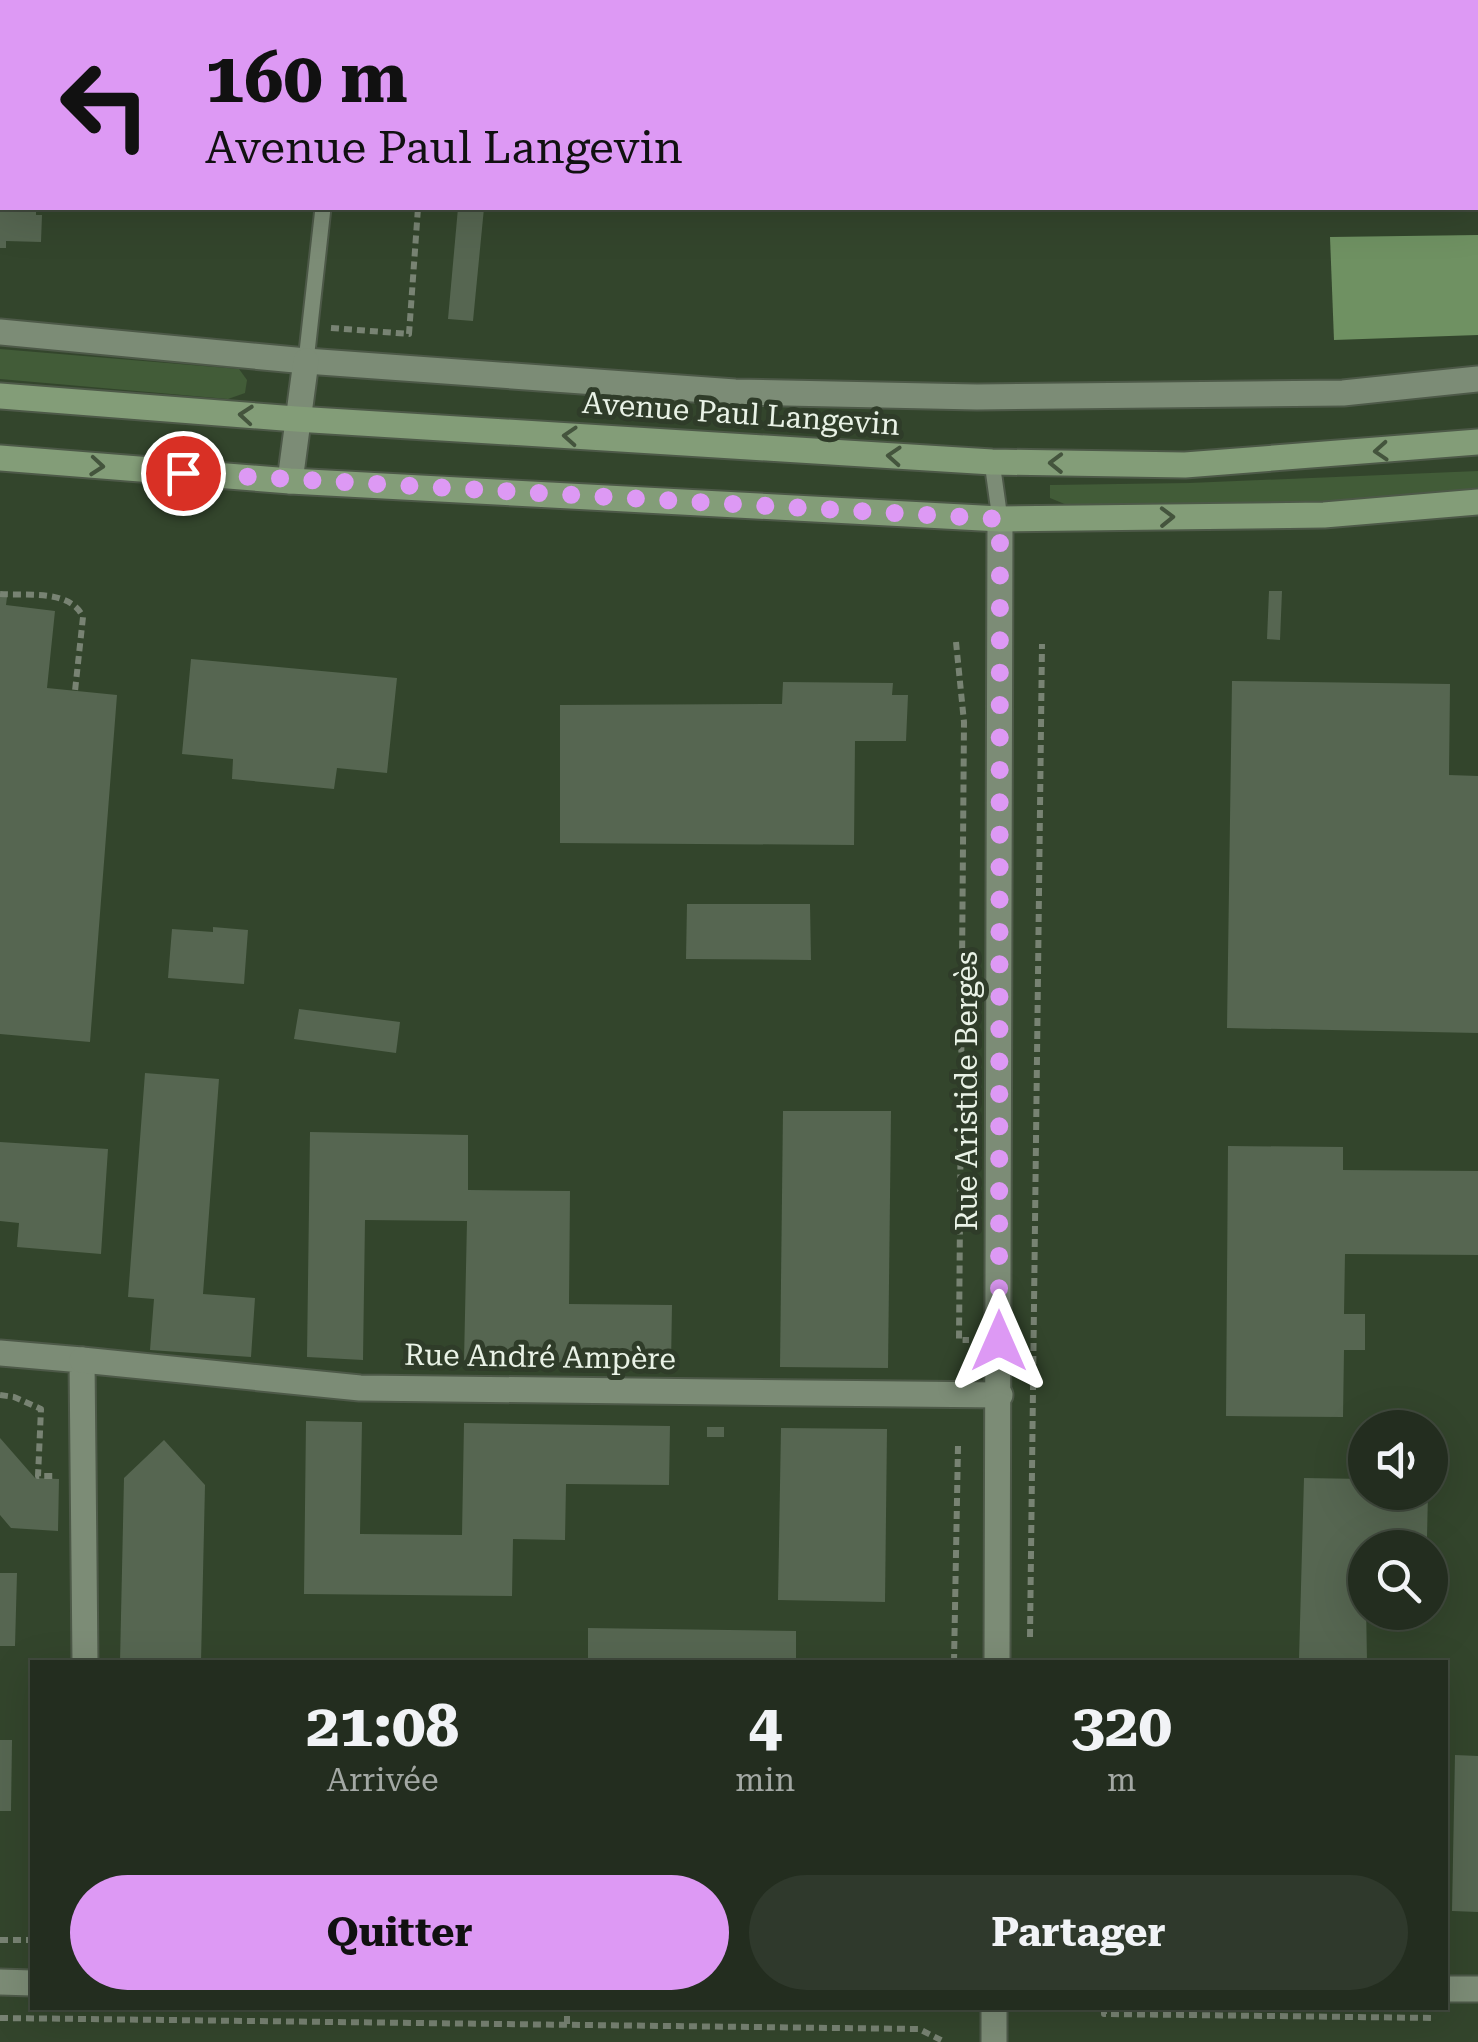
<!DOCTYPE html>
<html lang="fr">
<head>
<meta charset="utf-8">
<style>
	:root { --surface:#232d1f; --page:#2f392c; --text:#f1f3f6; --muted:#a3a8a4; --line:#40493d; --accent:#dd99f4 }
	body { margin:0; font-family:"Roboto Serif",serif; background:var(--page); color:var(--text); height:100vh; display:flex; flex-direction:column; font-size:38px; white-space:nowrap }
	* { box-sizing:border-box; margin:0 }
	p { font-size:32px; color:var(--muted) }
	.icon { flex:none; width:55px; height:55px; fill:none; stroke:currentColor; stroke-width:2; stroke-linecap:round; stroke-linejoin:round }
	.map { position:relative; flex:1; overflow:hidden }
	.details { position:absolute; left:30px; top:1660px; width:1418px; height:350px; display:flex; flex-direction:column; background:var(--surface); border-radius:0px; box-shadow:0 10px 40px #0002,0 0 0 2px var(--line) }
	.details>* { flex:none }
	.guide { position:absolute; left:0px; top:0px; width:1480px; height:210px; box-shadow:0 10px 40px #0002,0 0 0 2px var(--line); background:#dd99f4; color:#111; overflow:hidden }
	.fabs { position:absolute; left:1348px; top:1410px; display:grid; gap:20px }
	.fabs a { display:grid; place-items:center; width:100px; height:100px; border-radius:50%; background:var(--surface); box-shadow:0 10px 40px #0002,0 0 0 2px var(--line); font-size:50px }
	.pin { position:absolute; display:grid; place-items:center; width:85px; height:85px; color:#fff; margin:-42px; border:5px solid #fff; border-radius:50%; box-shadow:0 2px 10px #0007 }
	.me { position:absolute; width:110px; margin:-55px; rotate:0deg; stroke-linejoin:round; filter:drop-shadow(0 0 8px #0008) }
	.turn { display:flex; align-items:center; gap:35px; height:210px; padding:0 40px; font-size:45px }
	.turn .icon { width:130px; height:130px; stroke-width:2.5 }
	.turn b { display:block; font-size:70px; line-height:85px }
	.eta { display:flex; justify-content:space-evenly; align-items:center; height:170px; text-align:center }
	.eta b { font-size:60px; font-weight:700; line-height:70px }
	.action { display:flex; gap:20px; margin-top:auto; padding:20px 40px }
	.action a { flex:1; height:115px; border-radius:60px; background:var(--accent); color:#111; font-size:40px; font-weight:700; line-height:115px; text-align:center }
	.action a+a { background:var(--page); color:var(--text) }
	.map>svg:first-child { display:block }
	.built { fill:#33452c; fill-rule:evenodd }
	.green { fill:#425c38 }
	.water { fill:#6f9162 }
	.building { fill:#566651 }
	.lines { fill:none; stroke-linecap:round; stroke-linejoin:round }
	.service-casing { stroke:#4d5948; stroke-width:19 }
	.minor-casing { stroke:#4d5948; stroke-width:29 }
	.secondary-casing { stroke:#4d5948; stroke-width:29 }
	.path { stroke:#788373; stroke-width:6; stroke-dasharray:8 5; stroke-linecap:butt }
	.service { stroke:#7c8c76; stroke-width:15 }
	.minor { stroke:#7c8c76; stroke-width:25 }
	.secondary { stroke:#839d78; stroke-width:25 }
	.oneway { stroke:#44543d }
	.route { stroke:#dd99f4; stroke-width:18; stroke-dasharray:0 32.4 }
	.labels { text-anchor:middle; stroke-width:10; stroke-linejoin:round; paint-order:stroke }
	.street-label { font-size:30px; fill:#e9f2e6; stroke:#2f3c29 }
</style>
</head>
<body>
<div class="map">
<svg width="1478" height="2042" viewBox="0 0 1478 2042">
	<rect width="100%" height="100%" fill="#2f3c29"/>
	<path class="built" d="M0,0H1478V2042H0ZM2,2H1478V208H2ZM1365,1428H1430V1492H1365ZM1365,1548H1430V1612H1365ZM32,1662H1445V2008H32Z"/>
	<g class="green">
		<polygon points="0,349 239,369 247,380 245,393 228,399 0,379"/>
		<polygon points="1478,471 1478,493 1306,505 1067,505 1050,498 1050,485 1189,483"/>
	</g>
	<polygon class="water" points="1478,235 1478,335 1334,340 1330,237"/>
	<g class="building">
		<polygon points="0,208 36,208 36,215 42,215 41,242 6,241 6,248 0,248"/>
		<polygon points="458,208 484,208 473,321 448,319"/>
		<polygon points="1269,591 1282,591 1280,640 1267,639"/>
		<polygon points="0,596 7,597 6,605 55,611 47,688 117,695 90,1042 0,1034"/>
		<polygon points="191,659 397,678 387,773 337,768 334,789 232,779 233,759 182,754"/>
		<polygon points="1232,681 1450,684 1449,775 1478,776 1478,1033 1227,1028"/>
		<polygon points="783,682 893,683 892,695 908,695 906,741 855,741 854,845 560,843 560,705 782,704"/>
		<polygon points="687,904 810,904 811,960 686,959"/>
		<polygon points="213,927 248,930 244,984 168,978 172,929 213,932"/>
		<polygon points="299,1009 400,1022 396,1053 294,1039"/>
		<polygon points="145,1073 219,1079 203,1294 255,1298 251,1357 150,1350 154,1299 128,1297"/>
		<polygon points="783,1111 891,1111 888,1368 780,1367"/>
		<polygon points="310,1132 468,1135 468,1190 570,1191 569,1304 672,1305 671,1364 464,1361 467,1221 365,1220 363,1360 307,1357"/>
		<polygon points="0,1142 108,1149 101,1254 17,1247 19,1223 0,1221"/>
		<polygon points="1228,1146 1343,1147 1343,1170 1478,1171 1478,1255 1345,1254 1344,1314 1365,1314 1365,1350 1344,1350 1343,1417 1226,1416"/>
		<polygon points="306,1421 362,1422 360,1534 462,1535 464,1423 670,1426 669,1485 566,1484 565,1540 513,1539 512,1596 304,1594"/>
		<rect x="707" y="1427" width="17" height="10"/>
		<polygon points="781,1428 887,1429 885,1602 778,1600"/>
		<polygon points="0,1438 35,1478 59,1479 58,1531 11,1528 0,1515"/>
		<polygon points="164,1440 205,1485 201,1662 120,1662 124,1478"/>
		<polygon points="1304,1478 1365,1479 1365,1492 1428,1492 1427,1538 1369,1538 1369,1548 1365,1548 1367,1661 1299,1659"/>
		<polygon points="0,1573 17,1573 15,1646 0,1646"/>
		<polygon points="588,1628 796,1631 796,1662 588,1662"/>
		<polygon points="0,1740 12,1740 11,1811 0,1811"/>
		<polygon points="1455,1755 1478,1756 1478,1912 1452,1911"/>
	</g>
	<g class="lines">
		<g class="service-casing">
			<g id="service">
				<polyline points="1362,0 1363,2"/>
				<polyline points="0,17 2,17"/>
				<polyline points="306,361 323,208"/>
				<polyline points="992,462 1000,519"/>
			</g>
		</g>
		<g class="minor-casing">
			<g id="minor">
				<polyline points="0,332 306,361 735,392 977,397 1343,393 1478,379"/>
				<polyline points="290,481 306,361"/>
				<polyline points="0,1353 82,1360 85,1662"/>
				<polyline points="82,1360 360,1388 1000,1395"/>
				<polyline points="997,1662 1000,519"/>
				<polyline points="0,1982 32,1983"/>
				<polyline points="1445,1989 1478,1989"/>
				<polyline points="994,2042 994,2008"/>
			</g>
		</g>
		<g class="secondary-casing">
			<g id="secondary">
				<polyline points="0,396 296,419 992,462 1185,465 1478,442"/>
				<polyline points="0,458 290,481 1000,519 1324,515 1478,502"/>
			</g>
		</g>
		<g class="path">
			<polyline points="435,2 435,0"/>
			<polyline points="331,328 409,334 418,208"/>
			<path d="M0,594C27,596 70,589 83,617L75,691"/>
			<polyline points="956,642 964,722 959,1340 969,1340"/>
			<polyline points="0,1395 14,1397 41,1409 38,1476 57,1476"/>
			<polyline points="1030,1637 1042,644"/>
			<polyline points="954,1662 958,1446"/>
			<polyline points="0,1940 30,1940"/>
			<polyline points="1104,2008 1104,2014 1436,2018"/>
			<polyline points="0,2018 919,2029 945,2042"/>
			<polyline points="567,2024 567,2008"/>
		</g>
		<use href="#service" class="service"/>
		<use href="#minor" class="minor"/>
		<use href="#secondary" class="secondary"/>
	</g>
	<defs><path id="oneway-chevron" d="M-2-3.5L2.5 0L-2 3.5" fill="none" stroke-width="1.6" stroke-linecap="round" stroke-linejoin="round" transform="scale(2.5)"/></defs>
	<g class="oneway">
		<use href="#oneway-chevron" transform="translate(246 415) rotate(-175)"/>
		<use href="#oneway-chevron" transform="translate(570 436) rotate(-176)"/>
		<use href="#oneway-chevron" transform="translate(1381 451) rotate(176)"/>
		<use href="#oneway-chevron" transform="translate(894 456) rotate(-176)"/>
		<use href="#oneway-chevron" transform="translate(1056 463) rotate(-179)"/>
		<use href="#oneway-chevron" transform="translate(97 466) rotate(5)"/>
		<use href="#oneway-chevron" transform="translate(1167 517) rotate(-1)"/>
	</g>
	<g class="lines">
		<polyline class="route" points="183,473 1000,519 999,1341"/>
	</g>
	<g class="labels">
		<g class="street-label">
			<text transform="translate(741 414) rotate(4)" y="10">Avenue Paul Langevin</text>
			<text transform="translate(967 1091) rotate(-90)" y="10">Rue Aristide Bergès</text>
			<text transform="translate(540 1357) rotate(1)" y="10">Rue André Ampère</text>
		</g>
	</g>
</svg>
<div class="fabs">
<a><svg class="icon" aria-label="sound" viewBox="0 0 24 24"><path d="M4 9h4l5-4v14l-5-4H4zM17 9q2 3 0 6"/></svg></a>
<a><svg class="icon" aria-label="search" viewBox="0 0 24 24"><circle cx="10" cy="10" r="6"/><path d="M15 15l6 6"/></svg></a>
</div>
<div class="pin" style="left:183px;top:473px;background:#d93025"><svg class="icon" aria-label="arrive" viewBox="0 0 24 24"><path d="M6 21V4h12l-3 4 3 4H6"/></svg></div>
<svg class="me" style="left:999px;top:1341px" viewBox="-20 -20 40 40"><path d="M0-17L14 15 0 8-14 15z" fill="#dd99f4" stroke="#fff" stroke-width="4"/></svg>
<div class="guide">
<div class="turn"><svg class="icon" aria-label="left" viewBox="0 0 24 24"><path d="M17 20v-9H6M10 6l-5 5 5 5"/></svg><div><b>160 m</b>Avenue Paul Langevin</div></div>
</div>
<section class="details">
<div class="eta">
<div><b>21:08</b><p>Arrivée</p></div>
<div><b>4</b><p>min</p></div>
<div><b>320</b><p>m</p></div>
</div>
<div class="action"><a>Quitter</a><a>Partager</a></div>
</section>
</div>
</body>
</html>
